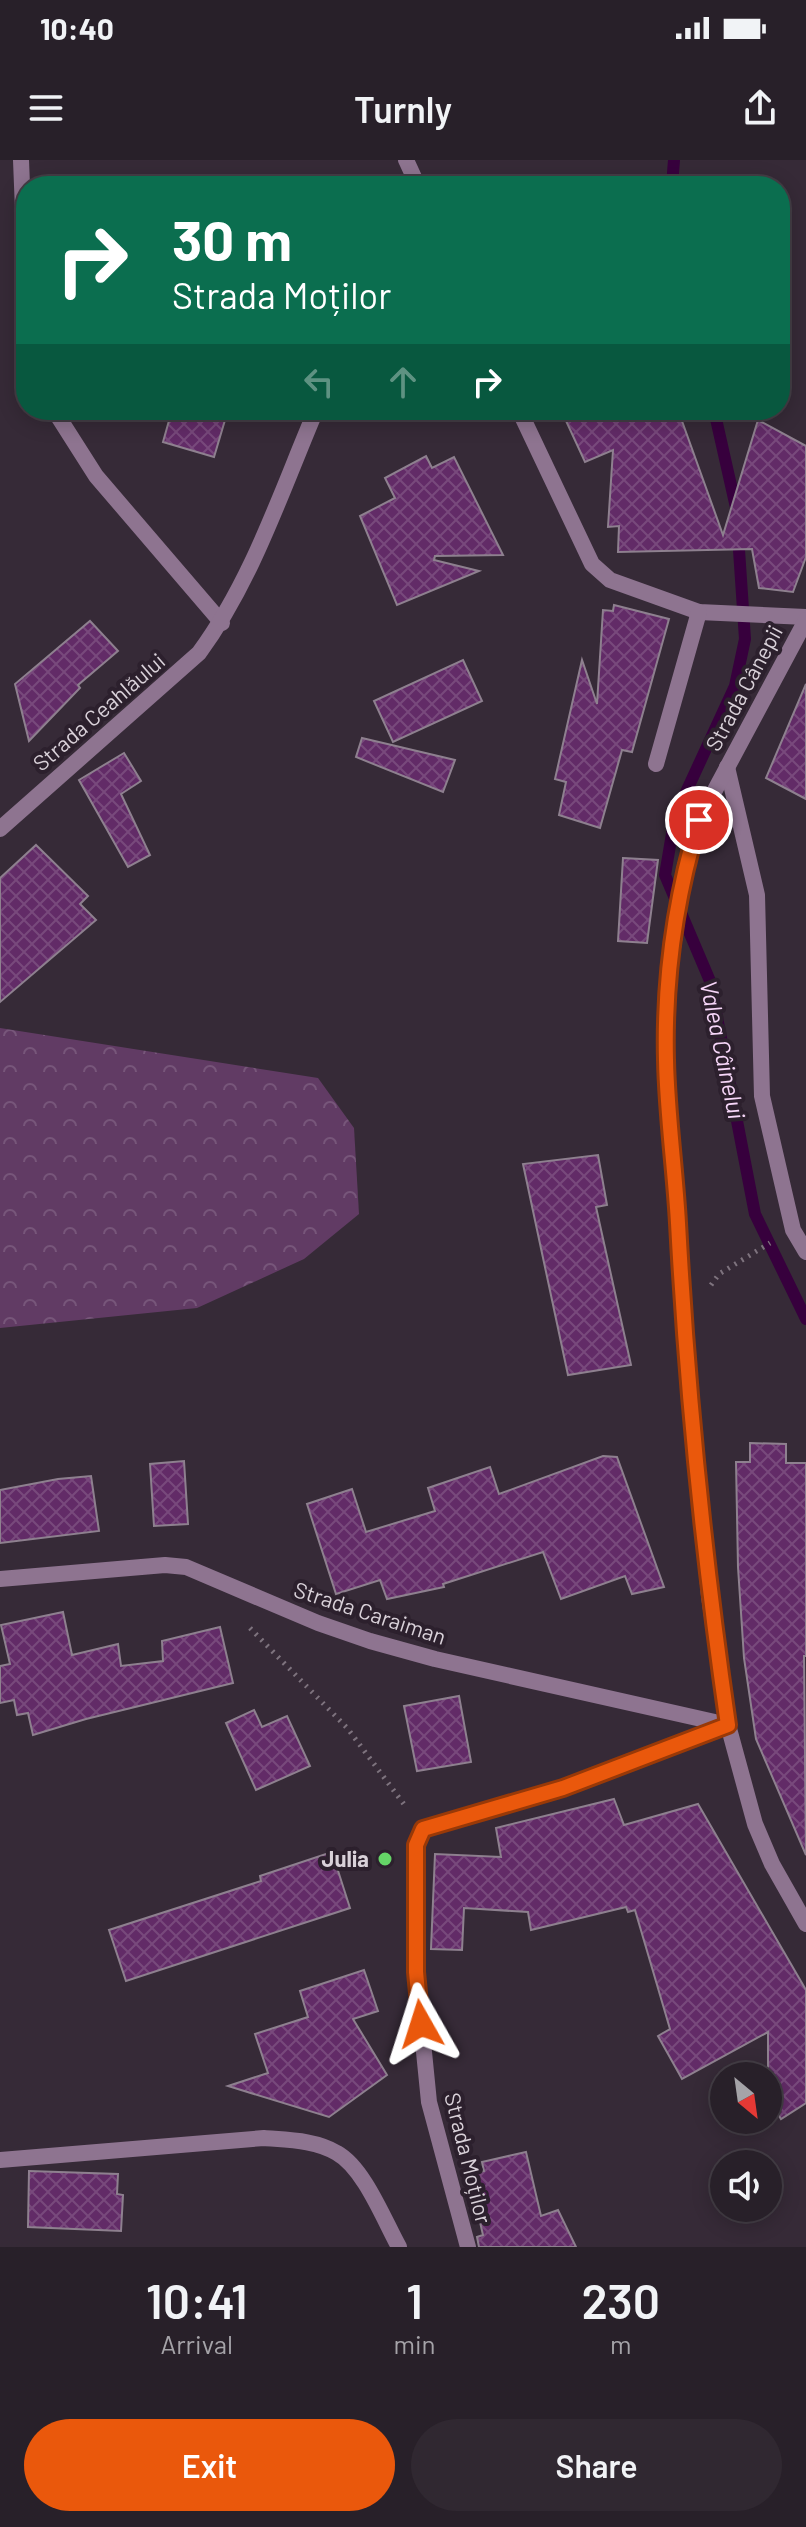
<!DOCTYPE html>
<html lang="en">
<head>
<meta charset="utf-8">
<style>
	:root { --surface:#282029; --page:#302831; --text:#f1f3f6; --muted:#a5a3a8; --line:#443e46; --accent:#ea580c }
	body { margin:0; font-family:Barlow,sans-serif; background:var(--page); color:var(--text); height:100vh; display:flex; flex-direction:column; font-size:30px; white-space:nowrap }
	* { box-sizing:border-box; margin:0 }
	p { font-size:26px; color:var(--muted) }
	.icon { flex:none; width:44px; height:44px; fill:none; stroke:currentColor; stroke-width:2; stroke-linecap:round; stroke-linejoin:round }
	.map { position:relative; height:2087px; overflow:hidden }
	.sheet { display:flex; flex-direction:column; background:var(--surface); flex:1 }
	.sheet>* { flex:none }
	.hud { position:absolute; left:16px; top:16px; width:774px; height:244px; border-radius:32px; box-shadow:0 4px 20px #0003,0 0 0 2px var(--line); background:#0b6e4f; color:#fff; overflow:hidden }
	.needle { width:52px; rotate:151deg }
	.fabs { position:absolute; left:710px; top:1902px; display:grid; gap:16px }
	.fabs a { display:grid; place-items:center; width:72px; height:72px; border-radius:50%; background:var(--surface); box-shadow:0 4px 20px #0003,0 0 0 2px var(--line); font-size:40px }
	.pin { position:absolute; display:grid; place-items:center; width:68px; height:68px; color:#fff; margin:-34px; border:4px solid #fff; border-radius:50%; box-shadow:0 2px 8px #0007 }
	.me { position:absolute; width:88px; margin:-44px; rotate:354deg; stroke-linejoin:round; filter:drop-shadow(0 0 6px #0008) }
	.turn { display:flex; align-items:center; gap:28px; height:168px; padding:0 24px; font-size:36px }
	.turn .icon { width:104px; height:104px; stroke-width:2.5 }
	.turn b { display:block; font-size:56px; line-height:68px }
	.lanes { display:flex; align-items:center; height:76px; padding:0 24px; background:#0003; justify-content:center; gap:40px; direction:ltr }
	.lanes .off { opacity:.35 }
	.eta { display:flex; justify-content:space-evenly; align-items:center; height:136px; text-align:center }
	.eta b { font-size:48px; font-weight:600; line-height:56px }
	.cta { display:flex; gap:16px; margin-top:auto; padding:16px 24px }
	.cta a { flex:1; height:92px; border-radius:48px; background:var(--accent); color:#fff; font-size:32px; font-weight:600; line-height:92px; text-align:center }
	.cta a+a { background:var(--page); color:var(--text) }
	.status { display:flex; justify-content:space-between; align-items:center; height:56px; padding:0 40px; background:var(--surface); direction:ltr }
	.status svg { height:22px; fill:currentColor }
	header { display:flex; justify-content:space-between; align-items:center; height:104px; padding:0 24px; background:var(--surface); font-size:36px; font-weight:600 }
	.map>svg:first-child { display:block }
	.forest { fill:url(#forest-crowns) }
	.lines { fill:none; stroke-linecap:round; stroke-linejoin:round }
	.stream { stroke:#37003d; stroke-width:12 }
	.building { fill:url(#building-cross-hatch); stroke:#8e808f; stroke-width:2 }
	.path { stroke:#7e737e; stroke-width:5; stroke-dasharray:2 6; stroke-linecap:butt }
	.service { stroke:#8e7490; stroke-width:16 }
	.minor { stroke:#8e7490; stroke-width:16 }
	.tertiary { stroke:#8e7490; stroke-width:16 }
	.route-casing { stroke:#983908; stroke-width:20 }
	.route { stroke:#ea580c; stroke-width:14 }
	.poi-dot { fill:#65d467; stroke:#2c202d; stroke-width:3 }
	.labels { text-anchor:middle; stroke-width:8; stroke-linejoin:round; paint-order:stroke }
	.street-label { font-size:22px; fill:#d9d1d9; stroke:#2c202d }
	.poi-label { font-size:22px; font-weight:bold; fill:#d9d1d9; stroke:#2c202d; text-anchor:end }
	.water-label { font-size:24px; font-style:italic; fill:#f7d7f9; stroke:#2c202d }
</style>
</head>
<body>
<div class="status"><b>10:40</b><svg viewBox="0 0 49 12"><path d="M0 12V9h3v3zM5 12V6h3v6zM10 12V3h3v9zM15 12V0h3v12zM26 1h20v11H26zM47 4h2v5h-2z"/></svg></div>
<header><svg class="icon" aria-label="menu" viewBox="0 0 24 24"><path d="M4 6h16M4 12h16M4 18h16"/></svg>Turnly<svg class="icon" aria-label="share" viewBox="0 0 24 24"><path d="M12 15V3M7 8l5-5 5 5M5 13v7h14v-7"/></svg></header>
<div class="map">
<svg width="806" height="2087" viewBox="0 0 806 2087">
	<defs>
		<pattern id="forest-crowns" width="20" height="18" patternUnits="userSpaceOnUse" patternTransform="scale(2)"><rect width="20" height="18" fill="#613b64"/><path d="M2 6a3 3 0 1 1 6 0M12 15a3 3 0 1 1 6 0" fill="none" stroke="#77567a"/></pattern>
		<pattern id="building-cross-hatch" width="8" height="8" patternUnits="userSpaceOnUse" patternTransform="scale(2)"><rect width="8" height="8" fill="#622b67"/><path d="M0 0l8 8M0 8l8-8" fill="none" stroke="#78497c"/></pattern>
	</defs>
	<rect width="100%" height="100%" fill="#362a37"/>
	<polygon class="forest" points="0,868 318,918 354,968 359,1054 304,1099 197,1148 0,1168"/>
	<g class="lines">
		<g class="stream">
			<polyline points="672,26 674,0"/>
			<polyline points="714,250 737,352"/>
			<polyline points="738,375 745,479 735,526 675,656 665,715 710,821 755,1054 806,1159"/>
		</g>
	</g>
	<g class="building">
		<polygon points="172,250 228,250 214,297 163,282"/>
		<polygon points="561,250 678,250 723,375 758,260 806,286 806,397 793,432 759,428 752,389 618,392 619,366 608,367 613,290 585,302"/>
		<polygon points="426,296 432,308 454,297 503,395 435,396 434,400 479,411 397,445 360,356 395,338 385,318"/>
		<polygon points="614,445 669,459 632,592 622,590 600,668 559,655 566,622 555,619 582,500 597,544 603,450 613,451"/>
		<polygon points="90,461 118,491 78,525 80,528 29,581 15,524"/>
		<polygon points="463,500 482,541 393,582 374,541"/>
		<polygon points="806,524 806,639 766,618"/>
		<polygon points="362,578 455,600 443,632 356,597"/>
		<polygon points="124,593 141,621 121,634 150,695 128,707 79,620"/>
		<polygon points="36,685 88,736 80,744 96,760 0,842 0,718"/>
		<polygon points="623,698 658,700 647,783 618,781"/>
		<polygon points="598,995 607,1045 596,1047 631,1205 568,1215 523,1004"/>
		<polygon points="750,1283 786,1284 786,1303 806,1303 806,1496 804,1496 806,1695 756,1579 744,1498 738,1407 736,1302 750,1302"/>
		<polygon points="603,1296 617,1297 664,1427 632,1434 625,1416 561,1439 543,1392 443,1424 444,1427 387,1439 380,1420 336,1434 307,1344 352,1329 366,1372 435,1351 428,1328 490,1307 499,1334"/>
		<polygon points="184,1301 188,1364 154,1366 150,1304"/>
		<polygon points="91,1316 99,1371 0,1383 0,1330 58,1319"/>
		<polygon points="63,1452 72,1495 118,1484 121,1506 163,1501 162,1481 220,1467 233,1523 86,1559 33,1575 28,1553 17,1555 14,1540 0,1543 0,1506 10,1504 1,1465"/>
		<polygon points="459,1536 471,1602 417,1611 404,1546"/>
		<polygon points="254,1550 262,1567 287,1556 310,1606 256,1630 226,1563"/>
		<polygon points="614,1639 624,1665 698,1644 806,1830 806,1943 781,1959 768,1938 768,1872 682,1919 658,1876 670,1869 635,1750 628,1752 626,1747 531,1770 528,1752 464,1748 462,1790 431,1789 435,1694 501,1697 496,1668"/>
		<polygon points="332,1692 350,1748 126,1821 109,1770 261,1721 260,1716"/>
		<polygon points="364,1810 378,1851 353,1859 387,1915 329,1957 228,1926 268,1913 255,1874 308,1857 300,1831"/>
		<polygon points="526,1992 541,2056 558,2050 576,2087 479,2087 477,2077 483,2075 469,2014 484,2011 482,2002"/>
		<polygon points="29,2011 118,2014 117,2034 123,2035 121,2071 28,2067"/>
	</g>
	<g class="lines">
		<g class="path">
			<polyline points="711,1125 719,1114 770,1083"/>
			<polyline points="250,1468 348,1569 406,1647"/>
		</g>
		<g class="service">
			<polyline points="21,0 26,127"/>
			<polyline points="54,250 96,316 222,463"/>
		</g>
		<g class="minor">
			<polyline points="406,0 418,26"/>
			<polyline points="519,250 592,404 610,420 699,452 806,457"/>
			<polyline points="656,604 699,452"/>
			<polyline points="727,607 757,735 762,936 793,1070 806,1092"/>
			<path d="M0,669L199,493C252,421 281,332 316,250"/>
			<polyline points="0,1419 165,1405 186,1407 318,1463 370,1481 435,1499 728,1565"/>
			<path d="M0,2000L264,1978C288,1980 316,1980 337,1993C364,2008 384,2060 399,2087"/>
			<polyline points="468,2087 429,1942 416,1812 416,1685 423,1669 563,1628 728,1565"/>
		</g>
		<polyline class="tertiary" points="806,460 699,660 685,706 669,815 666,900 684,1161 709,1436 728,1565 755,1664 772,1704 806,1764"/>
	</g>
	<g class="lines">
		<g class="route-casing">
			<path id="route" d="M421,1864L416,1812V1685L423,1669L563,1628L728,1565C704,1399 687,1231 678,1063C675,1009 667,954 666,900C664,820 676,736 699,660"/>
		</g>
		<use href="#route" class="route"/>
	</g>
	<circle class="poi-dot" cx="385" cy="1699" r="8"/>
	<g class="labels">
		<g class="street-label">
			<text transform="translate(744 528) rotate(-62)" y="8">Strada Cânepii</text>
			<text transform="translate(99 552) rotate(-41)" y="8">Strada Ceahlăului</text>
			<text transform="translate(370 1453) rotate(18)" y="8">Strada Caraiman</text>
			<text transform="translate(468 1998) rotate(76)" y="8">Strada Moților</text>
		</g>
		<g class="poi-label">
			<text x="369" y="1707">Julia</text>
		</g>
		<g class="water-label">
			<text transform="translate(722 890) rotate(78)" y="8">Valea Câinelui</text>
		</g>
	</g>
</svg>
<div class="fabs">
<a><svg class="needle" viewBox="-14 -14 28 28"><path d="M0-13l5 13h-10z" fill="#e53935"/><path d="M0 13l5-13h-10z" fill="#a5a3a8"/></svg></a>
<a><svg class="icon" aria-label="sound" viewBox="0 0 24 24"><path d="M4 9h4l5-4v14l-5-4H4zM17 9q2 3 0 6"/></svg></a>
</div>
<div class="pin" style="left:699px;top:660px;background:#d93025"><svg class="icon" aria-label="arrive" viewBox="0 0 24 24"><path d="M6 21V4h12l-3 4 3 4H6"/></svg></div>
<svg class="me" style="left:421px;top:1864px" viewBox="-20 -20 40 40"><path d="M0-17L14 15 0 8-14 15z" fill="#ea580c" stroke="#fff" stroke-width="4"/></svg>
<div class="hud">
<div class="turn"><svg class="icon" aria-label="right" viewBox="0 0 24 24"><path d="M7 20v-9h11M14 6l5 5-5 5"/></svg><div><b>30 m</b>Strada Moților</div></div>
<div class="lanes"><svg class="icon off" aria-label="left" viewBox="0 0 24 24"><path d="M17 20v-9H6M10 6l-5 5 5 5"/></svg><svg class="icon off" aria-label="ahead" viewBox="0 0 24 24"><path d="M12 20V5M6 11l6-6 6 6"/></svg><svg class="icon" aria-label="right" viewBox="0 0 24 24"><path d="M7 20v-9h11M14 6l5 5-5 5"/></svg></div>
</div>
</div>
<section class="sheet">
<div class="eta">
<div><b>10:41</b><p>Arrival</p></div>
<div><b>1</b><p>min</p></div>
<div><b>230</b><p>m</p></div>
</div>
<div class="cta"><a>Exit</a><a>Share</a></div>
</section>
</body>
</html>
